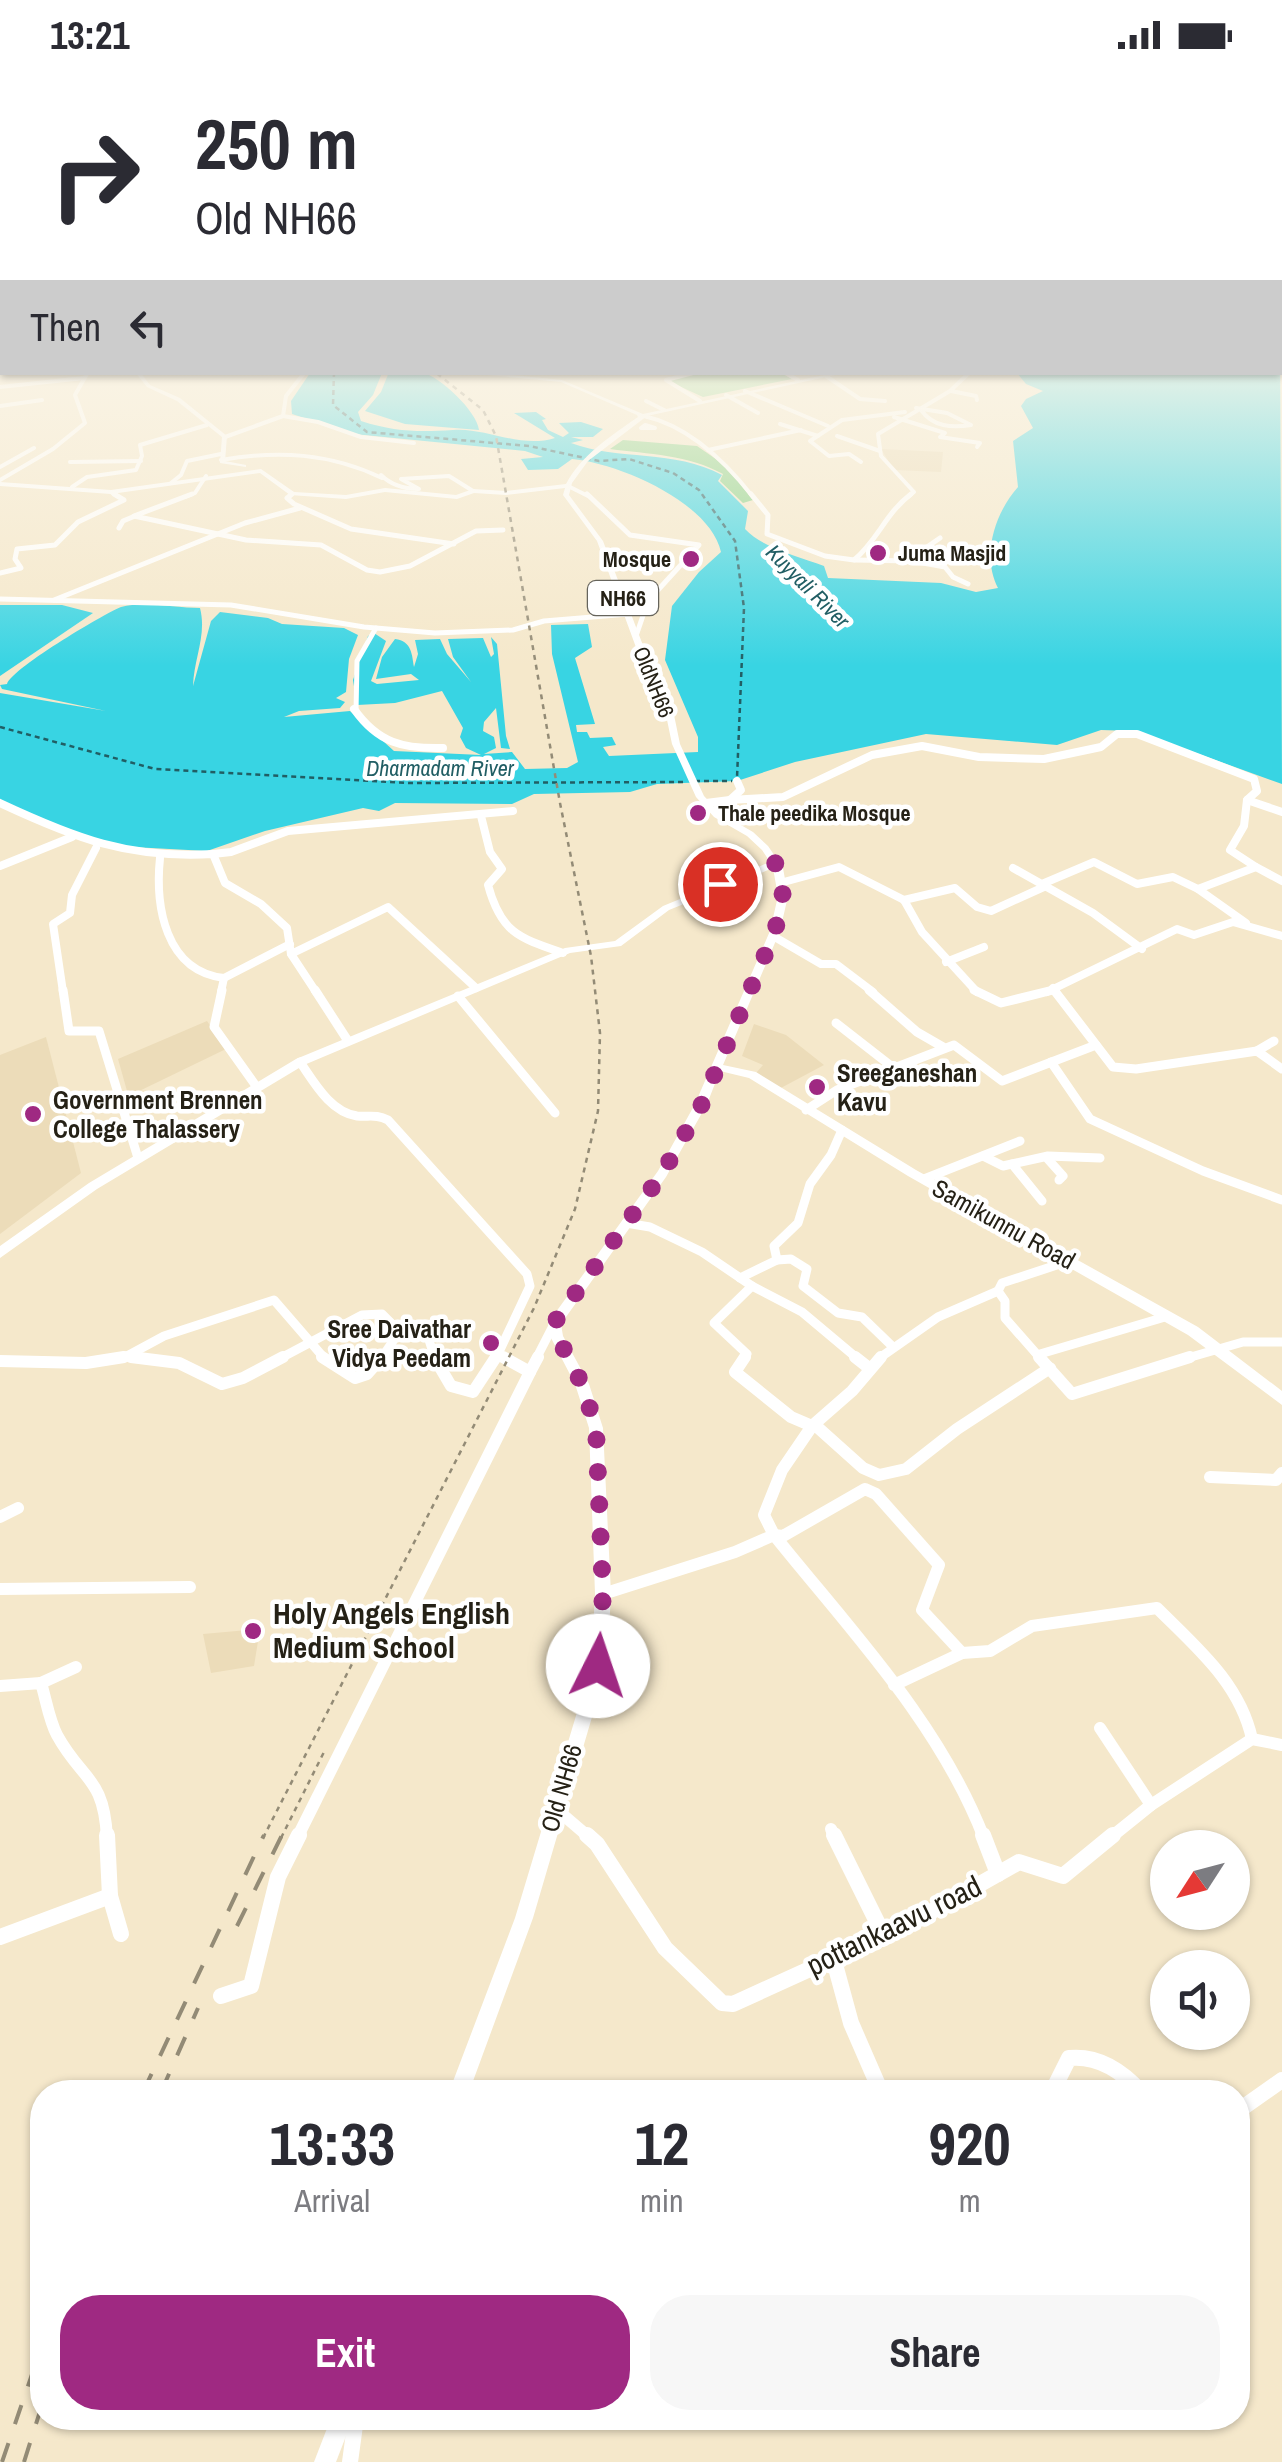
<!DOCTYPE html>
<html lang="en">
<head>
<meta charset="utf-8">
<style>
	:root { --surface:#fff; --page:#f7f7f7; --text:#2b2b33; --muted:#7c7c81; --accent:#9f2982 }
	body { margin:0; font-family:"Archivo Narrow",sans-serif; background:var(--page); color:var(--text); height:100vh; display:flex; flex-direction:column; font-size:38px; white-space:nowrap }
	* { box-sizing:border-box; margin:0 }
	p { font-size:32px; color:var(--muted) }
	.icon { flex:none; width:55px; height:55px; fill:none; stroke:currentColor; stroke-width:2; stroke-linecap:round; stroke-linejoin:round }
	.map { position:relative; flex:1; overflow:hidden }
	.panel { position:absolute; left:30px; top:2010px; width:1220px; height:350px; display:flex; flex-direction:column; background:var(--surface); border-radius:40px; box-shadow:0 2px 8px #0004 }
	.panel>* { flex:none }
	.hud { position:absolute; left:0px; top:0px; width:1282px; height:305px; box-shadow:0 2px 8px #0004; background:#fff; color:var(--text); overflow:hidden }
	.needle { width:65px; rotate:234deg }
	.tools { position:absolute; left:1150px; top:1760px; display:grid; gap:20px }
	.tools a { display:grid; place-items:center; width:100px; height:100px; border-radius:50%; background:var(--surface); box-shadow:0 2px 8px #0004; font-size:50px }
	.pin { position:absolute; display:grid; place-items:center; width:85px; height:85px; color:#fff; margin:-42px; border:5px solid #fff; border-radius:50%; box-shadow:0 2px 10px #0007 }
	.me { position:absolute; width:110px; margin:-55px; rotate:4deg; stroke-linejoin:round; filter:drop-shadow(0 0 8px #0008) }
	.turn { display:flex; align-items:center; gap:35px; height:210px; padding:0 30px; font-size:45px }
	.turn .icon { width:130px; height:130px; stroke-width:2.5 }
	.turn b { display:block; font-size:70px; line-height:85px }
	.then { display:flex; align-items:center; height:95px; padding:0 30px; background:#0003; gap:20px; font-size:38px }
	.eta { display:flex; justify-content:space-evenly; align-items:center; height:170px; text-align:center }
	.eta b { font-size:60px; font-weight:800; line-height:70px }
	.action { display:flex; gap:20px; margin-top:auto; padding:20px 30px }
	.action a { flex:1; height:115px; border-radius:40px; background:var(--accent); color:#fff; font-size:40px; font-weight:800; line-height:115px; text-align:center }
	.action a+a { background:var(--page); color:var(--text) }
	.status { display:flex; justify-content:space-between; align-items:center; height:70px; padding:0 50px; background:var(--surface); direction:ltr }
	.status svg { height:28px; fill:currentColor }
	.map>svg:first-child { display:block }
	.built { fill:#ecdcb9 }
	.green { fill:#8bd187 }
	.water { fill:#38d4e3 }
	.lines { fill:none; stroke-linecap:round; stroke-linejoin:round }
	.ferry { stroke:#215e64; stroke-width:2.5; stroke-dasharray:5 4; stroke-linecap:butt }
	.minor-far5 { stroke:#fff; stroke-width:4 }
	.minor-far4 { stroke:#fff; stroke-width:5 }
	.minor-far3 { stroke:#fff; stroke-width:8 }
	.minor-far2 { stroke:#fff; stroke-width:9 }
	.minor-far1 { stroke:#fff; stroke-width:12 }
	.minor { stroke:#fff; stroke-width:16 }
	.major { fill:#fff; fill-rule:evenodd }
	.rail-far1 { stroke:#938b76; stroke-width:2.5; stroke-dasharray:5 5; stroke-linecap:butt }
	.rail { stroke:#938b76; stroke-width:4; stroke-dasharray:20 20; stroke-linecap:butt }
	.route { stroke:#9f2982; stroke-width:18; stroke-dasharray:0 32.4 }
	.poi-dot { fill:#9f2982; stroke:#fff; stroke-width:4 }
	.labels { text-anchor:middle; stroke-width:9; stroke-linejoin:round; paint-order:stroke }
	.far-poi-label { font-size:22px; font-weight:bold; fill:#252116; stroke:#fff; text-anchor:start }
	.far-water-label { font-size:22px; font-style:italic; fill:#215e64; stroke:#fff }
	.shield { fill:#fff; stroke:#66645c; stroke-width:2.5 }
	.shield-label { font-size:22px; font-weight:bold; fill:#252116 }
	.far-street-label { font-size:22px; fill:#252116; stroke:#fff }
	.poi-label { font-size:25px; font-weight:bold; fill:#252116; stroke:#fff; text-anchor:start }
	.street-label { font-size:25px; fill:#252116; stroke:#fff }
	.near-poi-label { font-size:30px; font-weight:bold; fill:#252116; stroke:#fff; text-anchor:start }
	.near-street-label { font-size:30px; fill:#252116; stroke:#fff }
</style>
</head>
<body>
<div class="status"><b>13:21</b><svg viewBox="0 0 49 12"><path d="M0 12V9h3v3zM5 12V6h3v6zM10 12V3h3v9zM15 12V0h3v12zM26 1h20v11H26zM47 4h2v5h-2z"/></svg></div>
<div class="map">
<svg width="1282" height="2392" viewBox="0 0 1282 2392">
	<rect width="100%" height="100%" fill="#f5e8cb"/>
	<g class="built">
		<polygon points="881,379 943,382 941,402 894,400"/>
		<polygon points="207,951 226,979 131,1025 127,1021 118,989"/>
		<polygon points="754,954 786,965 824,995 779,1019 756,1003 763,995 742,986"/>
		<polygon points="46,967 81,1103 0,1164 0,985"/>
		<polygon points="260,1559 254,1596 211,1603 203,1564"/>
	</g>
	<g class="green">
		<polygon points="698,302 781,303 792,309 703,327 668,311"/>
		<path d="M623,370L697,376L726,396L753,430L743,433L720,411L723,404C689,385 648,384 610,379Z"/>
	</g>
	<g class="water">
		<path d="M1280,261L1282,714L1135,661L1101,660L1057,675L926,664L795,692L737,711L657,714L630,722L534,724L512,734L395,733L379,741L363,738L265,761L207,781L95,775L0,730V623L106,641L2,619L0,615L7,614C13,597 111,540 121,537C145,531 175,538 200,538C207,565 194,588 193,616L211,551L220,542L268,548L282,554L344,558L358,565L349,589L346,622L336,628L345,632L340,638L299,641L284,647L350,641L394,681L481,685L466,678L460,667L463,658L442,621L395,633L357,635L353,610L368,566L374,563L386,571L371,611L377,614L419,610L411,604L376,609L382,587L395,569C412,571 412,585 414,597L418,584L415,570L440,569L447,584L471,612L453,587L448,569L483,568L491,587L494,584L491,567L497,574L506,666L510,679L501,678L496,638L484,652L483,661L494,667L496,678L484,684L512,682L525,699L567,698L578,692L552,584L551,555L588,554L592,577L575,588L595,654L576,655L577,662H587L590,668L612,667L616,675L603,677L609,686L698,682V667L665,590L672,536L699,502L721,482C710,432 618,393 572,389L558,399L528,400L521,389L543,387L525,381L354,364L292,344L291,331L310,303H382L373,325L358,342L361,351C395,362 419,362 453,360C485,357 520,379 555,368L514,343L536,342L546,349L542,350L548,360L563,367L569,363L559,353L581,352L603,359L593,367H571L583,370L571,373C619,391 674,379 722,405L718,411L748,441L745,459C764,479 798,486 824,496L828,508L941,513L976,522L998,518C981,485 995,443 1018,417L1013,371L1033,358L1021,336L1026,329L1043,321L1026,314L1017,303L1280,302Z"/>
		<path d="M389,302C399,302 413,300 422,302C440,307 477,341 479,360L405,354L365,341L381,322Z"/>
		<polygon points="0,535 62,535 93,543 0,606"/>
	</g>
	<g class="lines">
		<g class="ferry">
			<polyline points="334,302 333,335 367,362 529,376 599,391 629,389 673,403 699,420 735,471 744,538 737,708"/>
			<polyline points="0,657 155,699 410,713 687,712"/>
			<polyline points="695,711 732,711"/>
		</g>
		<g class="minor-far5">
			<polyline points="697,302 666,310 700,331"/>
			<polyline points="784,302 798,310"/>
			<polyline points="826,306 860,329 885,331"/>
			<polyline points="0,317 84,308"/>
			<polyline points="745,321 828,356"/>
			<polyline points="951,321 976,326 977,330"/>
			<polyline points="726,325 758,343"/>
			<polyline points="646,331 664,340"/>
			<polyline points="0,336 42,330"/>
			<path d="M916,338L947,343L971,355C952,358 933,357 921,340"/>
			<polyline points="283,346 318,352 361,367 414,373"/>
			<path d="M644,346C689,356 725,391 753,427"/>
			<polyline points="894,347 945,363 940,367 980,373 977,377"/>
			<polyline points="780,354 818,366"/>
			<polygon points="645,355 655,358 641,358"/>
			<polyline points="837,366 880,381"/>
			<polyline points="225,367 283,346 286,326 305,302"/>
			<polyline points="708,380 801,360"/>
			<path d="M221,390C278,380 330,383 382,408"/>
			<polyline points="70,392 141,391"/>
			<polyline points="861,392 849,384 829,386 810,371 842,350 905,342"/>
			<polyline points="0,397 34,378"/>
			<path d="M381,405C391,415 405,419 419,419L401,409L449,406L473,421"/>
			<polyline points="0,410 53,379 85,353 75,325 88,302"/>
			<polyline points="171,413 181,405 187,391 221,384"/>
			<polyline points="568,416 590,427"/>
			<polyline points="72,417 87,407 136,400 142,386 140,375 207,355"/>
			<polyline points="111,422 119,427"/>
			<polyline points="185,427 195,423 206,406"/>
			<polyline points="289,427 292,424"/>
			<polyline points="908,427 914,422 881,386 878,364 950,321 970,302"/>
		</g>
		<g class="minor-far4">
			<polyline points="192,424 134,446 246,470 321,475 367,500 380,502 410,496 476,461 503,460"/>
			<polyline points="292,424 287,428 294,434 351,459 454,474"/>
			<polyline points="587,424 630,465 699,475 648,531 636,566"/>
			<path d="M751,424L768,445L767,464L825,486L854,490C878,470 885,444 911,424"/>
			<polyline points="119,458 123,451 135,446"/>
			<polyline points="855,490 912,491 945,497 953,507 968,514"/>
			<polyline points="921,492 927,477 940,468"/>
			<polyline points="0,503 21,498 15,489 17,479 55,475 78,452 124,430 114,424"/>
			<polyline points="0,529 231,535 364,557 435,563 513,560 544,551 629,544"/>
			<polyline points="54,530 245,453 300,438"/>
			<polyline points="356,642 357,591 376,558"/>
		</g>
		<g class="minor-far3">
			<path d="M354,639C378,673 403,679 443,678"/>
			<polyline points="730,730 783,727 872,685 922,676 979,687 1044,689 1101,677 1117,664 1137,664 1254,709 1257,721 1247,730 1244,756 1230,780 1256,797 1198,819 1246,853"/>
			<polyline points="1247,730 1282,742"/>
			<path d="M0,733C75,768 128,789 213,784L225,813L261,834L287,858L291,884L316,922"/>
			<polyline points="706,733 730,730 741,720 737,711"/>
			<path d="M481,746L490,782L502,799L488,815C501,863 519,868 563,883"/>
			<polyline points="213,784 231,782 288,761 513,741"/>
			<path d="M160,788C155,836 165,901 224,908"/>
			<polyline points="0,796 72,767"/>
			<polyline points="1256,797 1282,811"/>
			<polyline points="1013,798 1093,843 1142,879"/>
			<polyline points="780,813 839,797 904,830 922,862 977,922"/>
			<polyline points="1042,814 1094,792 1137,814 1173,807 1198,819"/>
			<polyline points="904,830 955,818 977,837 991,841 1046,816"/>
			<polyline points="773,866 821,894 836,894 873,922"/>
			<polyline points="291,884 388,837 476,918"/>
			<polyline points="946,892 984,877"/>
			<polyline points="1053,918 1056,922"/>
			<polyline points="63,922 53,854 70,843 72,825 96,778"/>
			<polyline points="221,922 224,908 290,874"/>
			<polyline points="1047,922 1177,859 1194,865 1233,852 1282,866"/>
		</g>
		<g class="minor-far2">
			<polyline points="63,920 69,961 99,961 138,1088"/>
			<polyline points="222,920 214,957 256,1016"/>
			<polyline points="315,920 348,971"/>
			<polyline points="869,920 917,962 943,977"/>
			<polyline points="974,920 1001,933 1053,920"/>
			<polyline points="1054,920 1113,997 1136,999 1257,981 1282,999"/>
			<polyline points="458,926 555,1043"/>
			<polyline points="836,953 895,999"/>
			<polyline points="1257,981 1274,971"/>
			<path d="M300,992C314,1012 330,1042 357,1046C370,1047 376,1044 388,1050L527,1204L530,1216L498,1284L507,1289"/>
			<polyline points="1051,992 1090,1049 1203,1101 1282,1130"/>
			<polyline points="806,1040 837,1020 954,975 1002,1011 1096,975"/>
			<polyline points="842,1060 831,1085 810,1114 798,1153 774,1176 777,1190 791,1189 807,1199 803,1216 838,1243 862,1247 892,1276"/>
			<polyline points="983,1086 1003,1096 1048,1086 1100,1088"/>
			<polyline points="1046,1087 1063,1106 1059,1110"/>
			<polyline points="1012,1094 1042,1131"/>
			<polyline points="924,1109 1020,1071"/>
			<polyline points="626,1153 650,1157 702,1182 752,1216 802,1242 858,1289"/>
			<polyline points="740,1208 777,1190"/>
			<polyline points="1040,1284 1165,1247"/>
			<polyline points="127,1286 150,1289"/>
			<polyline points="109,1289 127,1286 164,1266 274,1230 325,1289"/>
			<polyline points="279,1289 362,1245 382,1244 397,1259"/>
			<polyline points="381,1289 401,1259 424,1254 435,1289"/>
			<polyline points="495,1289 498,1284"/>
			<polyline points="536,1289 554,1254"/>
			<polyline points="744,1289 747,1284 714,1253 752,1216"/>
			<polyline points="878,1289 938,1247 998,1221"/>
			<polyline points="1041,1289 1005,1248 1005,1231 998,1221 1002,1213 1069,1191"/>
			<polyline points="1184,1289 1243,1272 1282,1272"/>
		</g>
		<g class="minor-far1">
			<polyline points="131,1287 179,1293 222,1314 243,1308 283,1287"/>
			<polyline points="322,1287 355,1308 367,1304 382,1287"/>
			<polyline points="434,1287 451,1316 473,1322 496,1287"/>
			<polyline points="503,1287 530,1302 538,1287"/>
			<polyline points="745,1287 735,1302 791,1347 812,1356"/>
			<polyline points="855,1287 869,1298"/>
			<polyline points="1039,1287 1072,1324 1190,1287"/>
			<polyline points="0,1291 86,1293 124,1287"/>
			<polyline points="815,1355 863,1398 879,1405 906,1399 957,1359 1050,1298"/>
			<polyline points="1210,1407 1276,1410 1282,1403"/>
			<polyline points="0,1447 18,1438"/>
			<polyline points="0,1519 190,1517"/>
			<polyline points="603,1524 735,1482 774,1465 764,1445 782,1400 812,1356 852,1321 881,1287"/>
			<path d="M962,1583L990,1581L1032,1556L1157,1538C1196,1577 1240,1613 1252,1669"/>
			<polyline points="41,1613 76,1597"/>
			<path d="M894,1615L962,1583L922,1540L939,1495L876,1424L865,1419L783,1466L774,1465C851,1561 939,1652 984,1768"/>
			<path d="M0,1616L41,1613C46,1629 49,1650 57,1665C82,1711 104,1706 107,1768"/>
			<polyline points="1100,1658 1151,1735"/>
			<polyline points="555,1738 590,1768"/>
			<polyline points="831,1759 835,1768"/>
			<polyline points="297,1768 530,1302"/>
			<polyline points="1110,1768 1151,1735 1252,1669 1282,1675"/>
		</g>
		<g class="minor">
			<polyline points="107,1765 110,1826 121,1864"/>
			<polyline points="587,1765 597,1774 665,1878 722,1933 733,1934 911,1853 1019,1792 1063,1806 1113,1765"/>
			<polyline points="834,1765 883,1864"/>
			<polyline points="983,1765 998,1804"/>
			<polyline points="0,1867 110,1826"/>
			<polyline points="833,1887 851,1953 881,2022"/>
			<polyline points="221,1926 251,1916 278,1807 299,1765"/>
			<path d="M1052,2022L1069,1988C1098,1985 1122,2001 1141,2022"/>
			<polyline points="1238,2041 1282,2010"/>
			<polyline points="350,2392 356,2348"/>
		</g>
		<g class="major">
			<polygon points="135,302 140,302 150,315 180,328 227,366 225,391 246,395 246,397 220,393 222,367 177,331 147,317"/>
			<path d="M457,302H482L562,310L643,344L838,302H849L647,346L588,391L572,413L569,425L603,471L649,591L674,645L680,674L704,726L720,743L753,762L768,776L783,798L788,826L780,861L723,995L756,1002L916,1100L1198,1257L1282,1321V1335L1188,1265L908,1106L749,1008L720,1001L707,1034L666,1107L561,1254L563,1266L589,1314L603,1358L611,1524L607,1596L533,1848L469,2022H449L515,1848L591,1596L595,1524L589,1358L575,1314L550,1266L548,1253L658,1101L695,1034L770,861L778,826L773,798L669,840L621,876L570,883L304,995L97,1119L0,1188V1176L89,1113L296,989L565,878L615,871L663,836L770,792L762,780L747,766L714,747L696,727L672,674L666,645L641,591L597,471L563,425L565,418L506,425L474,423L457,429L385,422L346,429L290,425L260,403L111,424L0,416V412L111,420L261,399L294,422L346,425L385,418L456,425L473,419L506,421L566,414C582,384 611,366 638,347L637,345L561,312Z"/>
			<polygon points="331,2348 353,2348 336,2392 314,2392"/>
		</g>
		<g class="rail-far1">
			<polyline points="263,1768 534,1238 575,1139 598,1041 600,963 591,886 560,733 496,366 483,340 435,302"/>
			<polyline points="281,1768 324,1682"/>
		</g>
		<g class="rail">
			<polyline points="237,1856 282,1765"/>
			<polyline points="143,2022 264,1765"/>
			<polyline points="161,2022 198,1938"/>
			<polyline points="2,2392 42,2275"/>
			<polyline points="24,2392 42,2335"/>
		</g>
	</g>
	<linearGradient id="sky" x2="0" y2="1"><stop stop-color="#61c1e6"/><stop offset="0.44" stop-color="#faf5e8"/><stop offset="1" stop-color="#faf5e8" stop-opacity="0"/></linearGradient>
	<rect width="1282" height="596" fill="url(#sky)"/>
	<g class="lines">
		<polyline class="route" points="598,1596 603,1524 596,1358 582,1314 557,1266 554,1253 662,1104 702,1034 775,861 783,826 776,793 720,814"/>
	</g>
	<g class="poi-dot">
		<circle cx="878" cy="483" r="10"/>
		<circle cx="691" cy="489" r="10"/>
		<circle cx="698" cy="743" r="10"/>
		<circle cx="817" cy="1017" r="10"/>
		<circle cx="33" cy="1044" r="10"/>
		<circle cx="491" cy="1273" r="10"/>
		<circle cx="253" cy="1561" r="10"/>
	</g>
	<g class="labels">
		<g class="far-poi-label">
			<text x="898" y="491">Juma Masjid</text>
			<text x="671" y="497" text-anchor="end">Mosque</text>
			<text x="718" y="751">Thale peedika Mosque</text>
		</g>
		<g class="far-water-label">
			<text transform="translate(808 516) rotate(45)" y="8">Kuyyali River</text>
			<text x="440" y="706">Dharmadam River</text>
		</g>
		<rect class="shield" x="588" y="511" width="70" height="34" rx="8"/>
		<g class="shield-label">
			<text x="623" y="536">NH66</text>
		</g>
		<g class="far-street-label">
			<text transform="translate(654 612) rotate(68)" y="8">OldNH66</text>
		</g>
		<g class="poi-label">
			<text x="837" y="1012">Sreeganeshan<tspan x="837" dy="29">Kavu</tspan></text>
			<text x="53" y="1039">Government Brennen<tspan x="53" dy="29">College Thalassery</tspan></text>
			<text x="471" y="1268" text-anchor="end">Sree Daivathar<tspan x="471" dy="29">Vidya Peedam</tspan></text>
		</g>
		<g class="street-label">
			<text transform="translate(1004 1154) rotate(29)" y="9">Samikunnu Road</text>
			<text transform="translate(561 1718) rotate(-74)" y="9">Old NH66</text>
		</g>
		<g class="near-poi-label">
			<text x="273" y="1554">Holy Angels English<tspan x="273" dy="34">Medium School</tspan></text>
		</g>
		<g class="near-street-label">
			<text transform="translate(894 1856) rotate(-26)" y="10">pottankaavu road</text>
		</g>
	</g>
</svg>
<div class="tools">
<a><svg class="needle" viewBox="-14 -14 28 28"><path d="M0-13l5 13h-10z" fill="#e53935"/><path d="M0 13l5-13h-10z" fill="#7c7c81"/></svg></a>
<a><svg class="icon" aria-label="sound" viewBox="0 0 24 24"><path d="M4 9h4l5-4v14l-5-4H4zM17 9q2 3 0 6"/></svg></a>
</div>
<div class="pin" style="left:720px;top:814px;background:#d93025"><svg class="icon" aria-label="arrive" viewBox="0 0 24 24"><path d="M6 21V4h12l-3 4 3 4H6"/></svg></div>
<svg class="me" style="left:598px;top:1596px" viewBox="-20 -20 40 40"><circle r="19" fill="#fff"/><path d="M0-13L10 11 0 6-10 11z" fill="#9f2982"/></svg>
<div class="hud">
<div class="turn"><svg class="icon" aria-label="right" viewBox="0 0 24 24"><path d="M7 20v-9h11M14 6l5 5-5 5"/></svg><div><b>250 m</b>Old NH66</div></div>
<div class="then">Then<svg class="icon" aria-label="left" viewBox="0 0 24 24"><path d="M17 20v-9H6M10 6l-5 5 5 5"/></svg></div>
</div>
<section class="panel">
<div class="eta">
<div><b>13:33</b><p>Arrival</p></div>
<div><b>12</b><p>min</p></div>
<div><b>920</b><p>m</p></div>
</div>
<div class="action"><a>Exit</a><a>Share</a></div>
</section>
</div>
</body>
</html>
